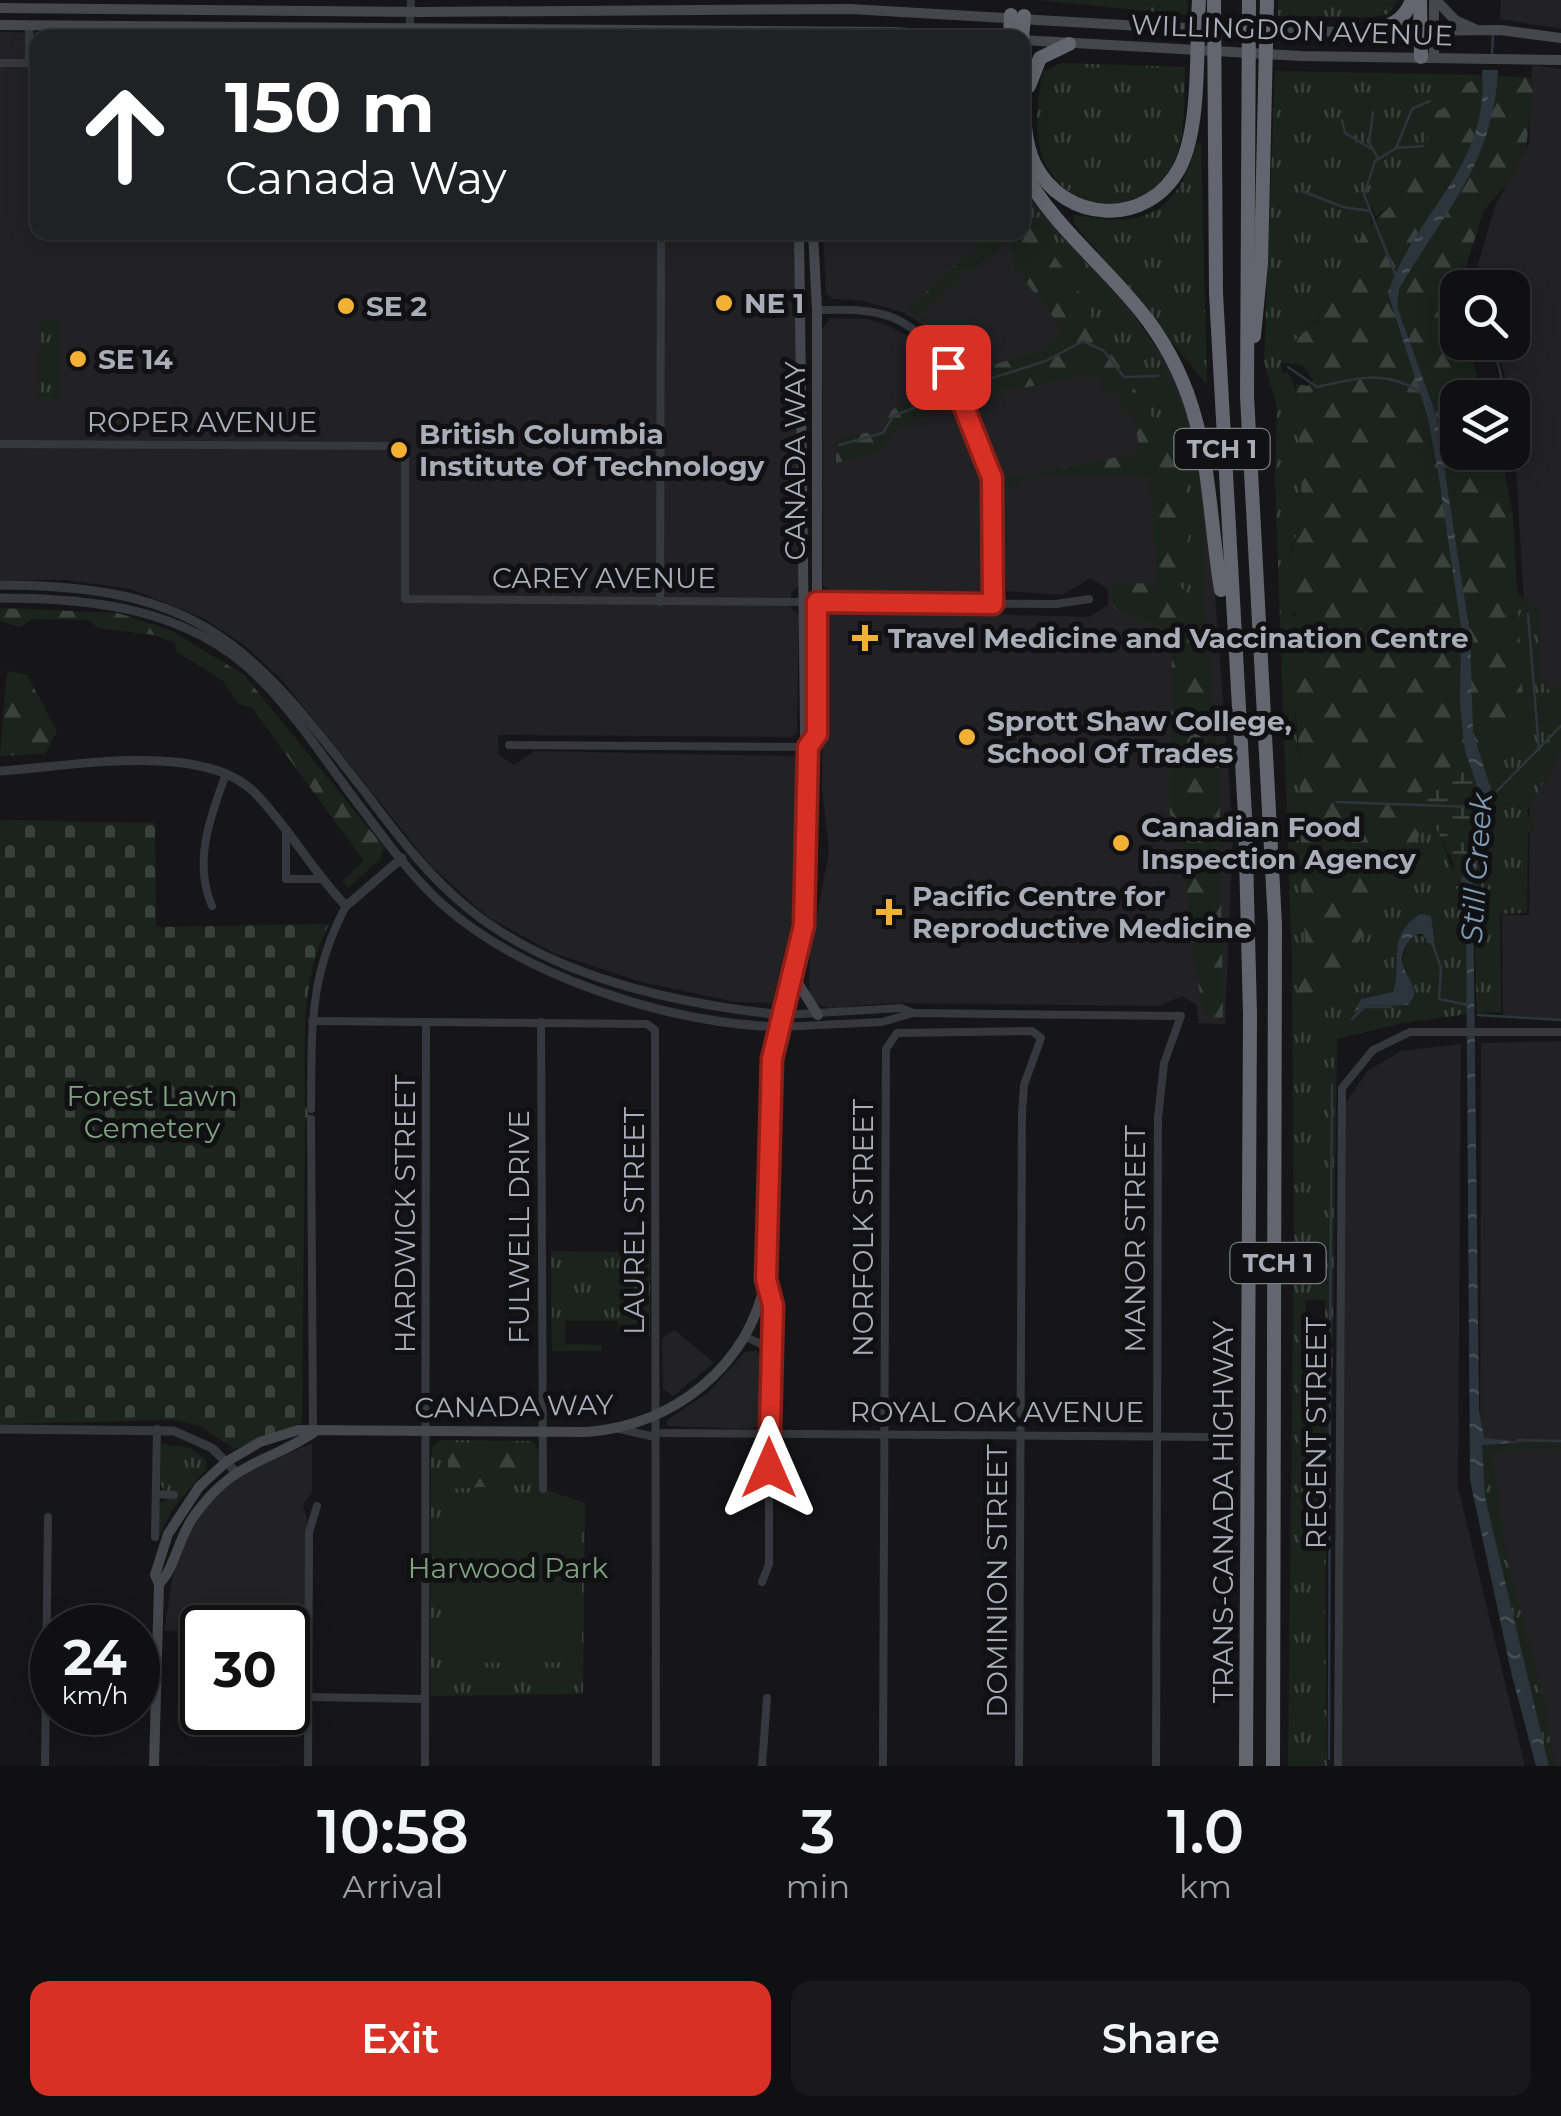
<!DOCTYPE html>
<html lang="en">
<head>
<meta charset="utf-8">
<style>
	:root { --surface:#101012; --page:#19191b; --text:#f1f3f6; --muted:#9c9d9f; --line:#303032; --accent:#d93025 }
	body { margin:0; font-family:Montserrat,sans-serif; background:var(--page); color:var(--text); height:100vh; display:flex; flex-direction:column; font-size:38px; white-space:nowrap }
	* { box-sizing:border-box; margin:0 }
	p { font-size:32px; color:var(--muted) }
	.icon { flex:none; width:55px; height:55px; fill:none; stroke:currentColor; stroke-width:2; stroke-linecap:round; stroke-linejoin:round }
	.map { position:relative; height:1766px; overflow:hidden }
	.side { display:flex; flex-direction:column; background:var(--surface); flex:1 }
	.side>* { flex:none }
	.hud { position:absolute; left:30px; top:30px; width:1000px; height:210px; border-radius:20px; box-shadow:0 5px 25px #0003,0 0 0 2px var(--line); background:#202124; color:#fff; overflow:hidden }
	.controls { position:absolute; left:1440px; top:270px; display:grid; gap:20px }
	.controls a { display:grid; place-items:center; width:90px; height:90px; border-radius:20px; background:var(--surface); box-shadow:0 5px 25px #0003,0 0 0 2px var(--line); font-size:50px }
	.speed { position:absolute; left:30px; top:1605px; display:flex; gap:20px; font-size:50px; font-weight:700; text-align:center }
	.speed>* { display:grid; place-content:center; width:130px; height:130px; border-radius:50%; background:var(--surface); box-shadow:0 5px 25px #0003,0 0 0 2px var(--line); line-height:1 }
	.speed small { font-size:25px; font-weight:400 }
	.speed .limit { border:5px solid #111; border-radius:15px; background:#fff; color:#111 }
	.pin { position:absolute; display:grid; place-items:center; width:85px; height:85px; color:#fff; margin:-42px; border-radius:20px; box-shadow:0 5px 15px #0006 }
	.me { position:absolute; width:110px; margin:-55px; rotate:0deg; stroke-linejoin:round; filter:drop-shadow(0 0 8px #0008) }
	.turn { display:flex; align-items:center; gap:35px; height:210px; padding:0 30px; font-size:45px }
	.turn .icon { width:130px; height:130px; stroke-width:2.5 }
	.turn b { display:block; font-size:70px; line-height:85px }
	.eta { display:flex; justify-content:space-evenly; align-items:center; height:170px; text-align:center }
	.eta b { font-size:60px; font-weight:600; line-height:70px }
	.action { display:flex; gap:20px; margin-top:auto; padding:20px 30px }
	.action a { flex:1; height:115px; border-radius:20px; background:var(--accent); color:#fff; font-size:40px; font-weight:600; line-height:115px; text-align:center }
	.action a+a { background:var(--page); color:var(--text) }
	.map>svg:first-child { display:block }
	.built { fill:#222225 }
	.grass { fill:url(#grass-tufts); fill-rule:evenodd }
	.forest { fill:url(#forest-firs) }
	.wetland { fill:url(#wetland-marsh) }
	.cemetery { fill:url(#cemetery-stones) }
	.garden { fill:#1c231d }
	.water { fill:url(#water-ripples) }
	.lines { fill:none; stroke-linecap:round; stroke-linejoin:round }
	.stream { stroke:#2c353c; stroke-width:2.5 }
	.minor { stroke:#37383d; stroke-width:8 }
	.tertiary { stroke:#37383d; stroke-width:9 }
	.secondary { stroke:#45474d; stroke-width:10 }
	.motorway { stroke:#63666e; stroke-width:14 }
	.route-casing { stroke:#8d1f18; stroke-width:25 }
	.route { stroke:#d93025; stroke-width:18 }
	.poi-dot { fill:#f2b134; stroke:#111113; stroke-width:4 }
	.labels { text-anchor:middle; stroke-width:10; stroke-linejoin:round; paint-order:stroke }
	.shield { fill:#111113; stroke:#7b7e86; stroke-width:2.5 }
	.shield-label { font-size:25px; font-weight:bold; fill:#a8adb8 }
	.street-label { font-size:28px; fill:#a8adb8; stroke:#111113 }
	.poi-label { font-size:28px; font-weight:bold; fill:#a8adb8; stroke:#111113; text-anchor:start }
	.park-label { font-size:28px; fill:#7fa381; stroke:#111113 }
	.water-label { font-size:30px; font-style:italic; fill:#7f9bb3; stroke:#111113 }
</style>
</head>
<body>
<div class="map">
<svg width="1561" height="1766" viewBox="0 0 1561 1766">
	<defs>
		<pattern id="grass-tufts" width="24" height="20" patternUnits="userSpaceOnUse" patternTransform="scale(2.5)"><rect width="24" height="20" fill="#1c231d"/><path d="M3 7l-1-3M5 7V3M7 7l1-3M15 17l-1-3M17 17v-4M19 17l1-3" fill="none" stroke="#3a403c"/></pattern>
		<pattern id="forest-firs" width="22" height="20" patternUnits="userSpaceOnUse" patternTransform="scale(2.5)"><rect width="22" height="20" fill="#1c231d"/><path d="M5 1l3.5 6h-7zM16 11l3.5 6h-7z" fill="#3a403c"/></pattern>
		<pattern id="wetland-marsh" width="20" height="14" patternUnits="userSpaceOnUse" patternTransform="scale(2.5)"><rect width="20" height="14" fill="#1c231d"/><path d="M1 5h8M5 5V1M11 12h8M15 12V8" fill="none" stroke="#3a403c"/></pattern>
		<pattern id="cemetery-stones" width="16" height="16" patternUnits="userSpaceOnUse" patternTransform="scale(2.5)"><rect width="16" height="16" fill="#1c231d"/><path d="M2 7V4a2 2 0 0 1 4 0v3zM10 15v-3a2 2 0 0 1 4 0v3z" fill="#3a403c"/></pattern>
		<pattern id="water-ripples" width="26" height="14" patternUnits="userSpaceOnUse" patternTransform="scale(2.5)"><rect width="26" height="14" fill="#2c353c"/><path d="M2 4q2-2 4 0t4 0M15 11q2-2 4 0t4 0" fill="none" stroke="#485056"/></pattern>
	</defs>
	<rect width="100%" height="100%" fill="#161618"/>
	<g class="built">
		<polygon points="1501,0 1561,0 1561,29 1500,19"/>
		<polygon points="0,32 399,37 38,38 38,232 794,233 799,320 799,586 791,593 791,608 799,615 797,733 791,737 498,735 499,755 514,765 535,751 795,756 797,897 772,1003 735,1002 641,982 554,953 488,917 431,866 282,680 244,645 203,618 131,589 65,580 0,580"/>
		<polygon points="1532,65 1561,69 1561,694 1541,695 1524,606 1512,398 1495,343 1512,342 1512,288 1482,287 1478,264 1495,206 1529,143"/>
		<polygon points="1023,186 1133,314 1173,372 1185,398 1199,460 1215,594 1233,832 1225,1024 1198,1023 1197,1005 1182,996 1159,1006 891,1003 828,1008 813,1002 809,991 810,951 829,851 822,789 823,615 832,610 1089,617 1108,605 1108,589 1091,578 1062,595 1006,591 999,473 952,356 927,328 905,313 863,301 833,299 826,293 823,233 1022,232"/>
		<polygon points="830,318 867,319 891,327 914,339 938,367 983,485 985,583 977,593 837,593 823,586 822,329"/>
		<polygon points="1561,744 1561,1020 1503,1016 1502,915 1529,915 1530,802"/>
		<polygon points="1561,1041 1561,1766 1553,1766 1480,1469 1481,1043"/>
		<polygon points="1461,1044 1458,1487 1525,1766 1342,1766 1344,1106 1367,1071 1401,1051"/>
		<polygon points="675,1330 714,1363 673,1396 663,1388 662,1338"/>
		<polygon points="756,1350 765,1363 763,1425 750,1429 667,1426 667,1420 709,1392 744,1353"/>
		<polygon points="312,1443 312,1492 303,1505 307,1519 306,1639 288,1638 288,1628 164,1631 175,1562 192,1526 211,1501 239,1475"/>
	</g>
	<g class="grass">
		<polygon points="1038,0 1188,0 1187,15"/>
		<polygon points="1278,0 1398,0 1388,14 1373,17 1278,16"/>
		<path d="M1062,63L1185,67C1184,97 1186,131 1175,160C1154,212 1078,219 1049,170C1031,142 1037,102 1043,71Z"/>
		<path d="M1275,71L1483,75L1456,89L1445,108L1434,114L1430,134L1400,209L1390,206L1376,216L1362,192L1372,222L1344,269L1352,282L1296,340L1288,363H1281L1282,373H1288C1306,398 1304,496 1298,528C1296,540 1287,554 1288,566C1290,588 1300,606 1289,627L1301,795L1305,948L1297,968L1316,1029L1385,887L1431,818C1466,888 1467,937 1468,1014L1403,1023L1337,1039L1333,1339L1325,1340V1300H1306L1305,1418L1321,1419L1326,1347L1333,1349L1325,1588L1327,1766H1288L1294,1235L1292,962L1275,478L1277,406L1264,362ZM1431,916L1436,947L1430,939L1415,934C1397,954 1402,975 1414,996L1408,1004L1364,1006L1367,997L1393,992C1403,964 1387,950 1413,919Z"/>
		<path d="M1197,143H1201L1207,385L1073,222L1075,215C1145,229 1177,214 1197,143Z"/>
		<path d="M1022,192C1052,231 1089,263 1119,301C1201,403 1205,478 1204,604L1179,587L1190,556L1184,485L1172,447L1090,321C1076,279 1023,234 1022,192Z"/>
		<polygon points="59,319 60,398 38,398 40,320"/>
		<polygon points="1516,592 1540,609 1540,684 1548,684 1548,691 1552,686 1561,686 1561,752 1527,811 1535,832 1528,832 1527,913 1500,914 1501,1012 1477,1013 1473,885 1492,792 1479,752 1524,720"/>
		<polygon points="551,1251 650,1252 650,1335 618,1334 617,1321 565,1321 565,1344 601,1345 602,1351 552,1351"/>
		<polygon points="441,1440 533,1441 539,1452 540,1488 585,1503 583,1694 430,1696 431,1457 433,1447"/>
		<polygon points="1561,1443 1561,1450 1492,1451 1507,1559 1547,1710 1545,1718 1556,1766 1549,1766 1485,1497 1482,1444"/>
		<polygon points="161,1444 190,1448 206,1460 206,1469 172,1510 159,1536 159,1504 178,1493 164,1490 160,1484"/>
	</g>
	<g class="forest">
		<path d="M1483,75L1534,78L1526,148L1508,183L1484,210L1466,266L1465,287L1458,288V342L1467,343L1484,397L1458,398V452L1501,453L1513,516L1524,720C1491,749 1450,762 1420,794L1431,818L1385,888L1316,1030L1297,1011V968L1305,948L1298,736L1286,620L1295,616L1287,563L1298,531L1302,486L1296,384L1308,386L1313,380L1302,365L1288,363L1296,340L1317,320L1338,278L1351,281L1344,269L1364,232L1390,206L1400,209L1430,134L1434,113L1445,107L1456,89Z"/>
		<polygon points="1023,210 1083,298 1090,321 1172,447 1184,485 1190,556 1179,586 1204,604 1219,762 1223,1021 1205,1015 1192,957 1181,821 1170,815 1172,631 1115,609 1108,584 1157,583 1150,477 1034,475 1006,489 1001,479 1140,453 1135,422 1114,393 1105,395 1101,381 1091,374 972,398 965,374 1043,349 1064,331 1012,264 1017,258 1006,242 916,317 906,310 993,233 1022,232"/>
		<polygon points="938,386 947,407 896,431 882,452 836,463 836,437 881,431 892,410"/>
		<polygon points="0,608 118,613 170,630 244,675 384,847 380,859 348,888 342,881 364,861 252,708 238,704 223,681 176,651 175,643 154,635 98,628 89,620 32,619 20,627 0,621"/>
		<polygon points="7,671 27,675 57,731 45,754 0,756"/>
		<polygon points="448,1447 531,1447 532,1484 448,1489"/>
	</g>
	<polygon class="wetland" points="1468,758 1483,804 1461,884 1461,898 1451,878 1454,864 1419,794 1441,772"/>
	<path class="cemetery" d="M0,820L155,823L156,927L329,924C299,982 305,1042 305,1105L309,1116L305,1123L302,1423L234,1449L200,1426L175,1420L0,1424Z"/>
	<polygon class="garden" points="518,1503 582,1509 582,1655 576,1662 455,1663 445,1654 447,1513 455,1505"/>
	<g class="water">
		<path d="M1482,70H1498C1493,165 1444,211 1399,289L1397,307L1436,415L1470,634L1473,733L1492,792L1473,885L1479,1410L1484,1438L1524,1442L1482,1445L1485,1497L1549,1766H1536L1512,1676L1470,1480L1466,919L1461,884L1480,814L1474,805L1483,803L1465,751L1460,704L1461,627L1438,472L1428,418L1388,293C1416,210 1490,168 1482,70Z"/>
		<path d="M1420,914L1431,916L1436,951L1422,934H1415C1386,965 1415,973 1414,996L1408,1005L1364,1006L1354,1013L1361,999L1393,992C1403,963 1385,937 1420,914Z"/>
	</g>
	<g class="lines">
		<g class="stream">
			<polyline points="1492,53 1493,36"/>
			<polyline points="1373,112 1369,143 1378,158"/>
			<polyline points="1342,120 1345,133 1370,148"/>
			<polyline points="1396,148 1423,146"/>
			<polyline points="1302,191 1343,207 1370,211"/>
			<polyline points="1396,276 1364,195 1375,161 1396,148 1412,109 1430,101"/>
			<polyline points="1481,288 1481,279"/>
			<polyline points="1493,342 1506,398"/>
			<path d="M1288,367L1317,387C1356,378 1385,369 1420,392"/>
			<polyline points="970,385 1046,361 1083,341 1104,351 1124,377 1158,376"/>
			<polyline points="1512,425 1514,432"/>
			<polyline points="839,445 883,433 893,416 942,397"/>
			<polyline points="1528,614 1539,750"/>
			<polyline points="1492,796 1561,726"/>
			<polyline points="1337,802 1475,807"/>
			<polyline points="1431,939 1441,968 1439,999 1468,1005"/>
			<polyline points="1478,1015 1561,1020"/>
			<polyline points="1352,1019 1364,1007 1391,1007"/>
			<polyline points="1330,1338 1332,1085"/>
			<polyline points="1518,1440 1561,1441"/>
			<polyline points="1329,1759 1330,1347"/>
		</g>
		<g class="minor">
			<polyline points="29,25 29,63"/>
			<polyline points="409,38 411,0"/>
			<polyline points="0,63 38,63"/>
			<path d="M817,310C843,310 870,308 894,318C947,341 986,432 993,487C998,525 994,565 993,603"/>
			<polyline points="0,444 405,446 405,599 1056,604 1089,599"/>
			<polyline points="660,602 661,232"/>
			<polyline points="509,745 809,747"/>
			<polyline points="286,832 286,879 323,879"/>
			<path d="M212,906C193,862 210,817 226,774"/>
			<polyline points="783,1015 901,1008 913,1013 1181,1016 1164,1063 1158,1118 1156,1766"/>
			<polyline points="312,1021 647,1024 655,1030 656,1766"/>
			<polyline points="541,1022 543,1489"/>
			<polyline points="779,1027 882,1022 913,1013"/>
			<path d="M311,1109C312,1031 308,977 346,906"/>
			<polyline points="311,1119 313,1433"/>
			<polyline points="744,1336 769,1348"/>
			<polyline points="615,1428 655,1437"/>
			<polyline points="662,1433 1212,1437"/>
			<polyline points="156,1494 174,1495"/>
			<polyline points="155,1537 157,1429"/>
			<polyline points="762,1582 769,1564 769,1348 773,1307 766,1279"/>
			<polyline points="309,1697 425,1699"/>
			<polyline points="45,1766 48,1517"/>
			<polyline points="308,1766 309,1532 317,1506"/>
			<polyline points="425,1766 426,1022"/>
			<polyline points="762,1766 767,1698"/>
			<polyline points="883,1766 886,1049 897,1033 1032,1031 1041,1038 1024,1085 1022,1112 1019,1766"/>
			<polyline points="1338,1766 1342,1088 1373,1050 1410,1032 1561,1032"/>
		</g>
		<g class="tertiary">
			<path d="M0,585C202,585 251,645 368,796C399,837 429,877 469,909C554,978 677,1004 783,1015"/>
			<path d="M0,598C91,598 186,608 255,674C295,712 326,762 359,805C385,839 410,875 442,904C525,978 669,1023 779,1027"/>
			<path d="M0,771C68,767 202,740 254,792C289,827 312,871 346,906L402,858"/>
			<polyline points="0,1429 174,1431 212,1448 235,1471"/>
		</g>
		<g class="secondary">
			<polyline points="1436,0 1455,20 1475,29"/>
			<polyline points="0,8 420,12 850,9 1158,27 1302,32 1500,30 1561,38"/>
			<polyline points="0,25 895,32 988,38"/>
			<polyline points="1022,40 1301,56 1561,60"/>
			<polyline points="1434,57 1434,0"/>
			<polyline points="809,747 817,735 817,310 813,232"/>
			<polyline points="794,977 818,1015"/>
			<path d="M159,1584C175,1568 179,1536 194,1516C234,1460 264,1465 313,1433"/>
			<path d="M154,1766L159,1584L155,1575L168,1534L199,1487L226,1462L260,1442L298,1430L587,1432C674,1425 748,1367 766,1279C781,1207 765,1130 772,1057C774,1037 783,1018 788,998C797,963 804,928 807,892L799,232"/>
		</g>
		<g class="motorway">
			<polyline points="1214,0 1216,293 1245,816 1250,1014 1246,1766"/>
			<polyline points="1249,0 1247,396 1275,924 1273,1766"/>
			<polyline points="1420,0 1421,57"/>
			<path d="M1367,33C1389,26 1404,22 1412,0"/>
			<polyline points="962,36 965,38"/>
			<polyline points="1010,38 1011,15"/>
			<polyline points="1022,38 1024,16"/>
			<path d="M1022,57C1025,90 1020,133 1034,163C1064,224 1148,228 1180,167C1201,126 1196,46 1199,0"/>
			<polyline points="1029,86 1040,58 1069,44"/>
			<path d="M1022,169C1053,227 1110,269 1149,322C1212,408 1205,491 1221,590"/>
			<polyline points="1254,336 1261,263 1267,0"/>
		</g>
	</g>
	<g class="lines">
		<g class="route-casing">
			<polyline id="route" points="769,1468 773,1306 766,1279 772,1059 804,925 808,747 817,734 817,602 993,604 992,478 948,367"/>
		</g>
		<use href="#route" class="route"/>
	</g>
	<g class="poi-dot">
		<circle cx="724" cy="303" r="10"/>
		<circle cx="346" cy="306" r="10"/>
		<circle cx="78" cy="359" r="10"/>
		<circle cx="399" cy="450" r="10"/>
		<path d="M860 623h10v10h10v10h-10v10h-10v-10h-10v-10h10z"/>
		<circle cx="967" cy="737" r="10"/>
		<circle cx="1121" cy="843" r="10"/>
		<path d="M884 897h10v10h10v10h-10v10h-10v-10h-10v-10h10z"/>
	</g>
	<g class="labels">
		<g class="shield">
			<rect x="1174.5" y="429" width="95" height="40" rx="8"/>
			<rect x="1230.5" y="1243" width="95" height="40" rx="8"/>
		</g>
		<g class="shield-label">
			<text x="1222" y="458">TCH 1</text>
			<text x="1278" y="1272">TCH 1</text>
		</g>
		<g class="street-label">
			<text transform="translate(1292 30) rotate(2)" y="10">WILLINGDON AVENUE</text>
			<text x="202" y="432">ROPER AVENUE</text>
			<text transform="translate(795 461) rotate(-90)" y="10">CANADA WAY</text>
			<text x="604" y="588">CAREY AVENUE</text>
			<text transform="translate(405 1214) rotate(-90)" y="10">HARDWICK STREET</text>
			<text transform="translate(634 1221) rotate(-90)" y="10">LAUREL STREET</text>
			<text transform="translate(519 1227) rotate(-90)" y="10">FULWELL DRIVE</text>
			<text transform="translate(863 1228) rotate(-90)" y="10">NORFOLK STREET</text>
			<text transform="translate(1135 1239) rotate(-90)" y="10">MANOR STREET</text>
			<text transform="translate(514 1406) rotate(-1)" y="10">CANADA WAY</text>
			<text x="997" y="1422">ROYAL OAK AVENUE</text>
			<text transform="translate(1316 1433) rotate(-90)" y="10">REGENT STREET</text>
			<text transform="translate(1223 1512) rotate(-90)" y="10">TRANS-CANADA HIGHWAY</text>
			<text transform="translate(997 1581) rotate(-90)" y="10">DOMINION STREET</text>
		</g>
		<g class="poi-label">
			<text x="744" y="313">NE 1</text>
			<text x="366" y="316">SE 2</text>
			<text x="98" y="369">SE 14</text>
			<text x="419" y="444">British Columbia<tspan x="419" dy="32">Institute Of Technology</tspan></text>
			<text x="888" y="648">Travel Medicine and Vaccination Centre</text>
			<text x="987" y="731">Sprott Shaw College,<tspan x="987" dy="32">School Of Trades</tspan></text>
			<text x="1141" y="837">Canadian Food<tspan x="1141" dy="32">Inspection Agency</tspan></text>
			<text x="912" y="906">Pacific Centre for<tspan x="912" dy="32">Reproductive Medicine</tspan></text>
		</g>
		<g class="park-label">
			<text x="152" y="1106">Forest Lawn<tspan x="152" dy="32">Cemetery</tspan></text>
			<text x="508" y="1578">Harwood Park</text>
		</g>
		<g class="water-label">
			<text transform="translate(1477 868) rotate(-86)" y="10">Still Creek</text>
		</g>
	</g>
</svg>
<div class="controls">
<a><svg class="icon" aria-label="search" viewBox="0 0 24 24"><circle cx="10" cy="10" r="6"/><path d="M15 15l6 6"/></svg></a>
<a><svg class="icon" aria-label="layers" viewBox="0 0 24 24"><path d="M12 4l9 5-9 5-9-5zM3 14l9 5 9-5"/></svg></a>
</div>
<div class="speed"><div>24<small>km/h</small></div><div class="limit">30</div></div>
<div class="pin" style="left:948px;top:367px;background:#d93025"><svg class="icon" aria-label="arrive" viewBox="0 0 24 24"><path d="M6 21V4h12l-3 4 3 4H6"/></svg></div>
<svg class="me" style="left:769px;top:1468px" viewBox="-20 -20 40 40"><path d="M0-17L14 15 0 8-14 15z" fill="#d93025" stroke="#fff" stroke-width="4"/></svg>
<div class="hud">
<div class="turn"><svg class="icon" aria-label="ahead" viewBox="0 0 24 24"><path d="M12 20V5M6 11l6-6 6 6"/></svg><div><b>150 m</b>Canada Way</div></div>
</div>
</div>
<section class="side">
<div class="eta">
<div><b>10:58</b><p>Arrival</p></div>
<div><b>3</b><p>min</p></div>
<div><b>1.0</b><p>km</p></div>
</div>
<div class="action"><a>Exit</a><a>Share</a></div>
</section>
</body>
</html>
